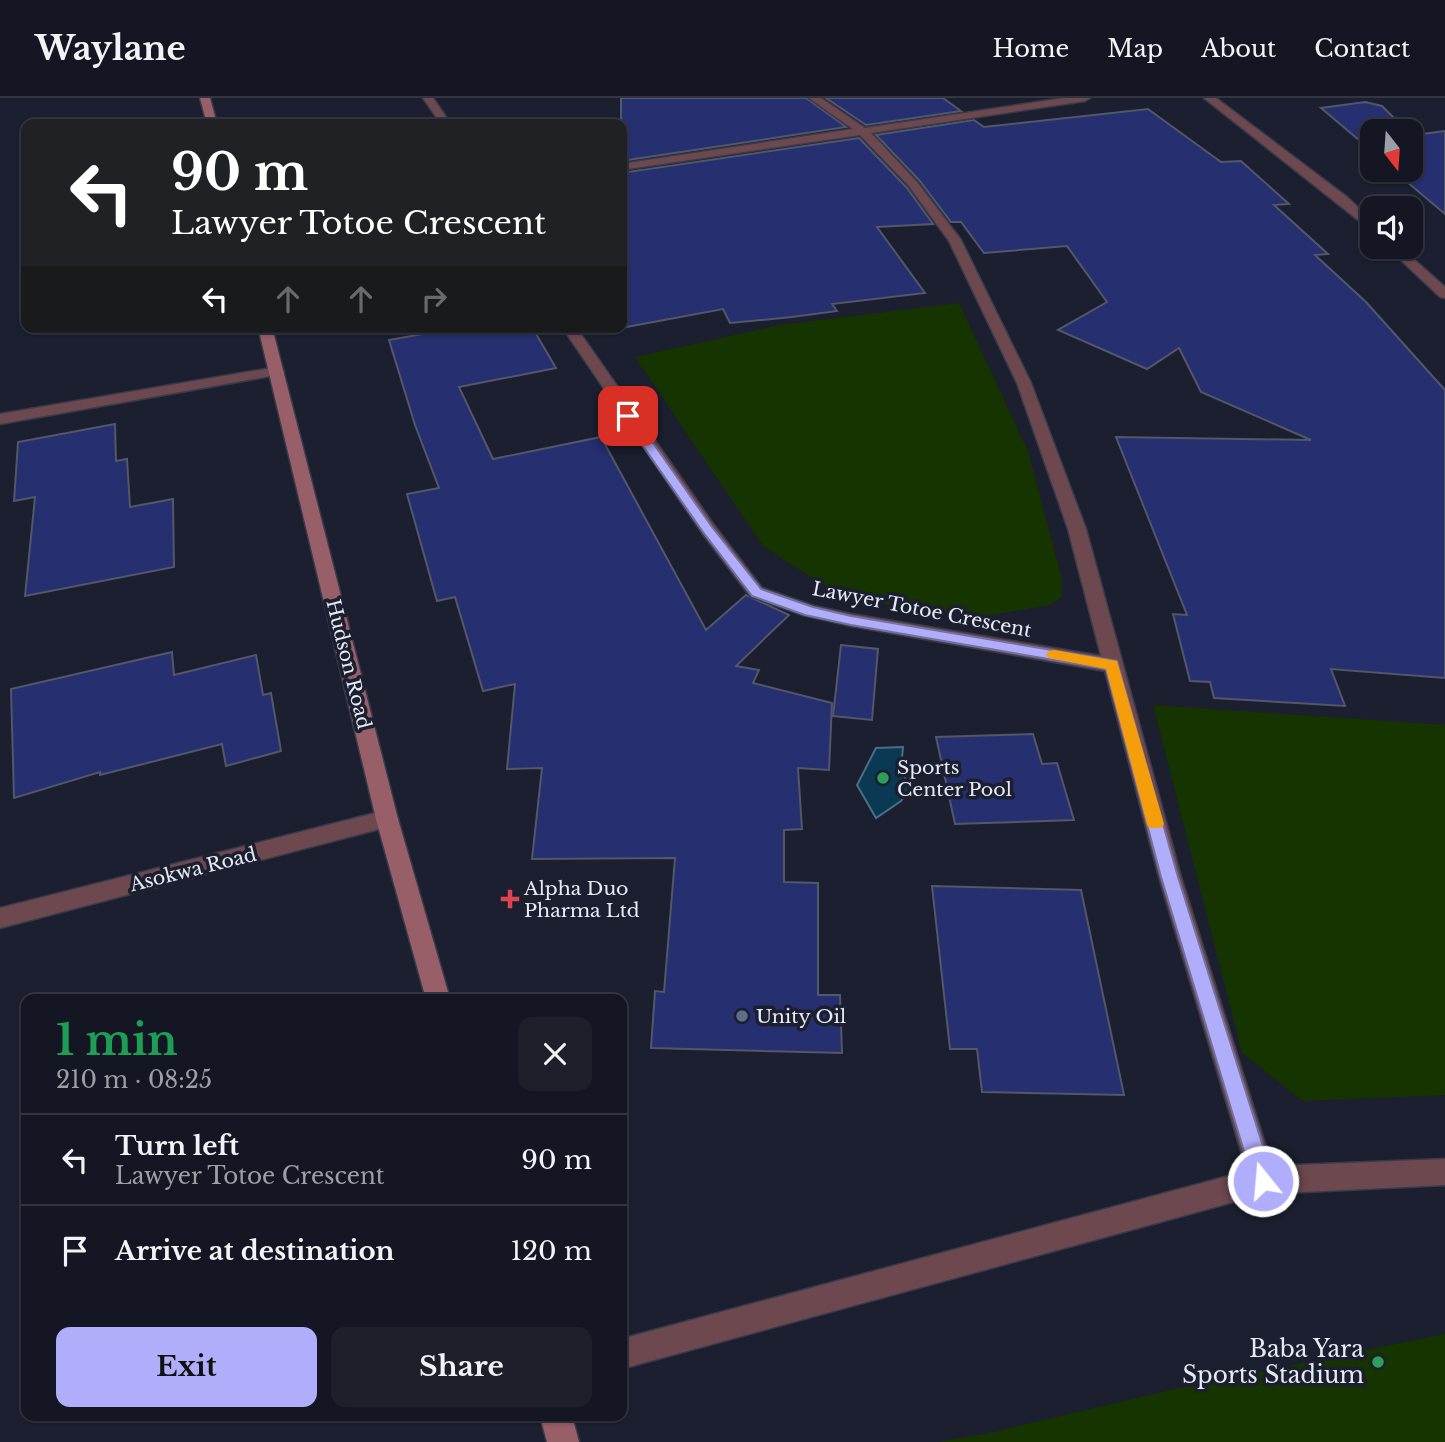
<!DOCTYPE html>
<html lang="en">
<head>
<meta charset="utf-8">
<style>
	:root { --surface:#141723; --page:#1d202b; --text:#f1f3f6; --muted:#9d9fa6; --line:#333641; --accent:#b0aefa }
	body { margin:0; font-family:"Libre Baskerville",serif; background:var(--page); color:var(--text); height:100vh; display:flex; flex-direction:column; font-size:26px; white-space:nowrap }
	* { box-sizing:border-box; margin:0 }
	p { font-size:23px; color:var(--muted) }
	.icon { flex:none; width:38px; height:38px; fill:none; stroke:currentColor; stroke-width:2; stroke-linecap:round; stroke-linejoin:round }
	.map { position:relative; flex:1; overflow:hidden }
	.side { position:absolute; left:21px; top:896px; width:606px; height:427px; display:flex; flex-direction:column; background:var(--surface); border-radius:14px; box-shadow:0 2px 5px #0004,0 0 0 2px var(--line) }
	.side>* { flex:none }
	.guide { position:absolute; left:21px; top:21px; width:606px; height:214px; border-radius:14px; box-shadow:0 2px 5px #0004,0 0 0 2px var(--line); background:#202124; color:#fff; overflow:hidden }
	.needle { width:46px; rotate:163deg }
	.controls { position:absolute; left:1360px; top:21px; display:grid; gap:14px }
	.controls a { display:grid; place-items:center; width:63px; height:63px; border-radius:14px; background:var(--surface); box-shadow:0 2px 5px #0004,0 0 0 2px var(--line); font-size:35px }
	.pin { position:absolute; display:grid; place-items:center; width:60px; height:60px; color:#fff; margin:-30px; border-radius:14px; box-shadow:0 4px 10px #0006 }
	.me { position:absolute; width:77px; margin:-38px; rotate:343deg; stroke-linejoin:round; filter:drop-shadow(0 0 5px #0008) }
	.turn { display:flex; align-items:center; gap:24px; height:147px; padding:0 35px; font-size:32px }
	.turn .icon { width:91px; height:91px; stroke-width:2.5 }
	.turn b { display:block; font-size:49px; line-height:60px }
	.lanes { display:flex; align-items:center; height:66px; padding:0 35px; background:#0003; justify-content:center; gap:35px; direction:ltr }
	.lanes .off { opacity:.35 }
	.round { display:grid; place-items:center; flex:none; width:74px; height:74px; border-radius:14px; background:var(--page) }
	.head { display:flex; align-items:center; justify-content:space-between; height:119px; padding:0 35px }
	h1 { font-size:42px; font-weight:700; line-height:52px; color:#1e9e55 }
	.button { display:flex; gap:14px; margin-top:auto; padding:14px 35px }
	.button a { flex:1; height:80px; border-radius:14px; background:var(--accent); color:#111; font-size:28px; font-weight:700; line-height:80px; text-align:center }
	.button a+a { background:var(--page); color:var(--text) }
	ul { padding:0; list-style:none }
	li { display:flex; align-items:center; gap:21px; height:91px; padding:0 35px; border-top:2px solid var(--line) }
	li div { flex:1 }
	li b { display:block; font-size:26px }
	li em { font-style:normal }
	header { display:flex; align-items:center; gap:42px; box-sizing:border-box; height:98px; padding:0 35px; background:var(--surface); border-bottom:2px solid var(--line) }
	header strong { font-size:33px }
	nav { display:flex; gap:38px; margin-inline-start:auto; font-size:24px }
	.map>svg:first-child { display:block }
	.green { fill:#153400 }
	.water { fill:#0a3954; stroke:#4c6e84; stroke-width:2 }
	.building { fill:#262f70; stroke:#525769; stroke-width:2 }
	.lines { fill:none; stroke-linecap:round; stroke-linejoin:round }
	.street-casing { stroke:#373b4b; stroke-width:3 }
	.secondary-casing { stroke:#373b4b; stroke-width:3 }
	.street { fill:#6d494f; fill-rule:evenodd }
	.secondary { fill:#995f69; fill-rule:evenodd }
	.route { fill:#b0aefa; stroke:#7271a2; stroke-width:2 }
	.slow { fill:#f59e0b }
	.leisure-dot { fill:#2e9e5b; stroke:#1b1f2f; stroke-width:2.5 }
	.health-dot { fill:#e0444e; stroke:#1b1f2f; stroke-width:2.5 }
	.service-dot { fill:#5c6f8a; stroke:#1b1f2f; stroke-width:2.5 }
	.labels { text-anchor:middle; stroke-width:7; stroke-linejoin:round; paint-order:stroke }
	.street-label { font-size:19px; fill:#e6eaf5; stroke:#1b1f2f }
	.poi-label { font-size:19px; fill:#e6eaf5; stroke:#1b1f2f; text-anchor:start }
	.near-poi-label { font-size:23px; fill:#e6eaf5; stroke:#1b1f2f; text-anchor:end }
</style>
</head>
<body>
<header>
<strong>Waylane</strong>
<nav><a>Home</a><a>Map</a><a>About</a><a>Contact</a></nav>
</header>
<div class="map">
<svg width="1445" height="1344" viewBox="0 0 1445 1344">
	<rect width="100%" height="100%" fill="#1b1f2f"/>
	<g class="green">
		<polygon points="959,205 1028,353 1061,477 1062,499 1050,507 992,517 903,510 832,493 763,448 635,259 780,227"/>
		<polygon points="1153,607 1445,627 1445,997 1302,1003 1242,955"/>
		<polygon points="1445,1236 1445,1344 938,1344 989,1335 1175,1291"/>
	</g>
	<polygon class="water" points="903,649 901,672 911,690 901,703 876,720 857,687 876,650"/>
	<g class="building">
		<polygon points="621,0 806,0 846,29 621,63"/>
		<polygon points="826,0 943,0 961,13 866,27"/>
		<polygon points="1365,4 1382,8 1396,22 1422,36 1445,33 1445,116 1393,72 1410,72 1410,33 1372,33 1372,53 1321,10"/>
		<polygon points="1148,11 1221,64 1241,63 1289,106 1274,107 1328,156 1315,157 1366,204 1445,292 1445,580 1331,571 1345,608 1214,600 1210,584 1190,583 1173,516 1187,517 1116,339 1311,342 1201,294 1179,250 1147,271 1058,232 1107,204 1067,148 984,155 961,124 951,124 919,82 876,37 974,22 984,29"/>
		<polygon points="859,40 907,90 933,126 877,129 925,195 832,206 837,213 792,219 730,225 723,211 621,230 621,75"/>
		<polygon points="461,229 532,229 556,270 459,289 493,361 601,339 706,532 746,497 789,517 736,568 759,572 753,585 832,605 829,672 798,670 802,731 784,732 784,784 818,785 818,897 840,897 842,955 651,950 655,893 664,894 675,760 532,761 542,670 507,671 515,586 483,593 455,499 437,503 407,396 439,390 415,327 389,242"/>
		<polygon points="115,326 116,363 127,361 130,409 173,401 174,469 25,498 35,399 14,403 18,344"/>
		<polygon points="841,547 878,551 872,622 833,618"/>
		<polygon points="172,554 174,577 256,557 263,597 271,595 281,653 226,668 222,646 100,677 100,674 14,700 11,591"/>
		<polygon points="1033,636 1042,666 1057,665 1074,722 955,726 936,639"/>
		<polygon points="932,788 1081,792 1124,997 982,994 977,951 950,951"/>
	</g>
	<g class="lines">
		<g class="street-casing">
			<g id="street">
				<polygon points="423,0 433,0 451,26 441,26"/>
				<polygon points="809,0 821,0 865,30 1064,0 1090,0 1085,3 871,35 917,84 961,142 1031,285 1086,431 1181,779 1272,1068 1445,1061 1445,1087 1263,1096 621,1271 621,1241 1247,1073 1159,779 1105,573 851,528 803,517 750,498 702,435 562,229 576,229 714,427 762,490 814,508 851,516 1101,558 1068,431 1017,285 949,143 909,88 860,37 621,72 621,66 853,31"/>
				<polygon points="1204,0 1216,0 1347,99 1372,122 1372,133"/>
				<polygon points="1387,149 1400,149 1445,189 1445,200 1440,199"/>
				<polygon points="277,269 284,273 282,276 0,326 0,316"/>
				<polygon points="387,712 395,715 398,721 395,727 0,830 0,810"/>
			</g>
		</g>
		<g class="secondary-casing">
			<g id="secondary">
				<polygon points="200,0 210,0 217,26 207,26"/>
				<polygon points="258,229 272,229 398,721 450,901 426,901 376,721"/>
				<polygon points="540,1318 572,1318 579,1344 547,1344"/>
			</g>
		</g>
		<use href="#street" class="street"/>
		<use href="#secondary" class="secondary"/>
	</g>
	<polygon class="route" points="624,315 632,315 712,429 761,491 813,509 851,518 1117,563 1178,779 1274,1083 1271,1090 1263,1093 1256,1090 1253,1083 1161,779 1106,571 851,527 805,517 752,498 703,434 622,318"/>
	<polygon class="slow" points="1054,552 1117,563 1164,726 1161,730 1149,730 1147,726 1106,571 1049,560 1046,557 1049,553"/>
	<g class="leisure-dot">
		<circle cx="883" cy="680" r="7"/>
		<circle cx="1378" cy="1264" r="7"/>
	</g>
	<path class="health-dot" d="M506.5 790.5h7v7h7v7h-7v7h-7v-7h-7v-7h7z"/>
	<circle class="service-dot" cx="742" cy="918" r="7"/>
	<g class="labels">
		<g class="street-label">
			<text transform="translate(922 511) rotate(11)" y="7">Lawyer Totoe Crescent</text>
			<text transform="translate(349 566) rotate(76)" y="7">Hudson Road</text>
			<text transform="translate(193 771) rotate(-14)" y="7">Asokwa Road</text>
		</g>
		<g class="poi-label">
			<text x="897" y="676">Sports<tspan x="897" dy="22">Center Pool</tspan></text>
			<text x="524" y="797">Alpha Duo<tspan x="524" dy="22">Pharma Ltd</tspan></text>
			<text x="756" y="925">Unity Oil</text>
		</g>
		<g class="near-poi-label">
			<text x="1364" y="1259">Baba Yara<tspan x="1364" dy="26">Sports Stadium</tspan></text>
		</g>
	</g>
</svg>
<div class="controls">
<a><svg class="needle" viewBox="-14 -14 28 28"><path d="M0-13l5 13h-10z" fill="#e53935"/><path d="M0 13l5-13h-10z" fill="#9d9fa6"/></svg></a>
<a><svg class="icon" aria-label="sound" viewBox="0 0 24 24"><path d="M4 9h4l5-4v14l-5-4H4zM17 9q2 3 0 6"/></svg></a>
</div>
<div class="pin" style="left:628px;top:318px;background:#d93025"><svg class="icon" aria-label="arrive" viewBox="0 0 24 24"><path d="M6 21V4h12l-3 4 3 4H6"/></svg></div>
<svg class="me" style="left:1263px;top:1083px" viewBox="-20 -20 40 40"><circle r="17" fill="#b0aefa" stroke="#fff" stroke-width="3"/><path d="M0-11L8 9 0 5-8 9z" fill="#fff"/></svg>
<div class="guide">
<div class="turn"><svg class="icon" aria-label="left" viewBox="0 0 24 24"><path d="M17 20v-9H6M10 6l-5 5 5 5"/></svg><div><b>90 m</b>Lawyer Totoe Crescent</div></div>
<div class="lanes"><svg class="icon" aria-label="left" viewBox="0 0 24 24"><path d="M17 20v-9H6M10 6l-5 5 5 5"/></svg><svg class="icon off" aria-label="ahead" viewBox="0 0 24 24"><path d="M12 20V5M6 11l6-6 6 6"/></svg><svg class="icon off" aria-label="ahead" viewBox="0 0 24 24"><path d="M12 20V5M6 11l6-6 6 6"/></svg><svg class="icon off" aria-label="right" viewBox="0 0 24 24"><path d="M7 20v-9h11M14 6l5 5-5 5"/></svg></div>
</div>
<section class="side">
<div class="head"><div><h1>1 min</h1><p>210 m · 08:25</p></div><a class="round"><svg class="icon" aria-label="close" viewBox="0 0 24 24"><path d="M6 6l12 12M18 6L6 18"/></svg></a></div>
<ul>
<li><svg class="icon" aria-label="left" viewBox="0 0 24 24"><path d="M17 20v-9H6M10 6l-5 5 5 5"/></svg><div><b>Turn left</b><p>Lawyer Totoe Crescent</p></div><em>90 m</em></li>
<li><svg class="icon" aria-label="arrive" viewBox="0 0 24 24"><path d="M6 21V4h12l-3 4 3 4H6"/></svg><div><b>Arrive at destination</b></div><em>120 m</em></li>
</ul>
<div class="button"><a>Exit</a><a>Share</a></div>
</section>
</div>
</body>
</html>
